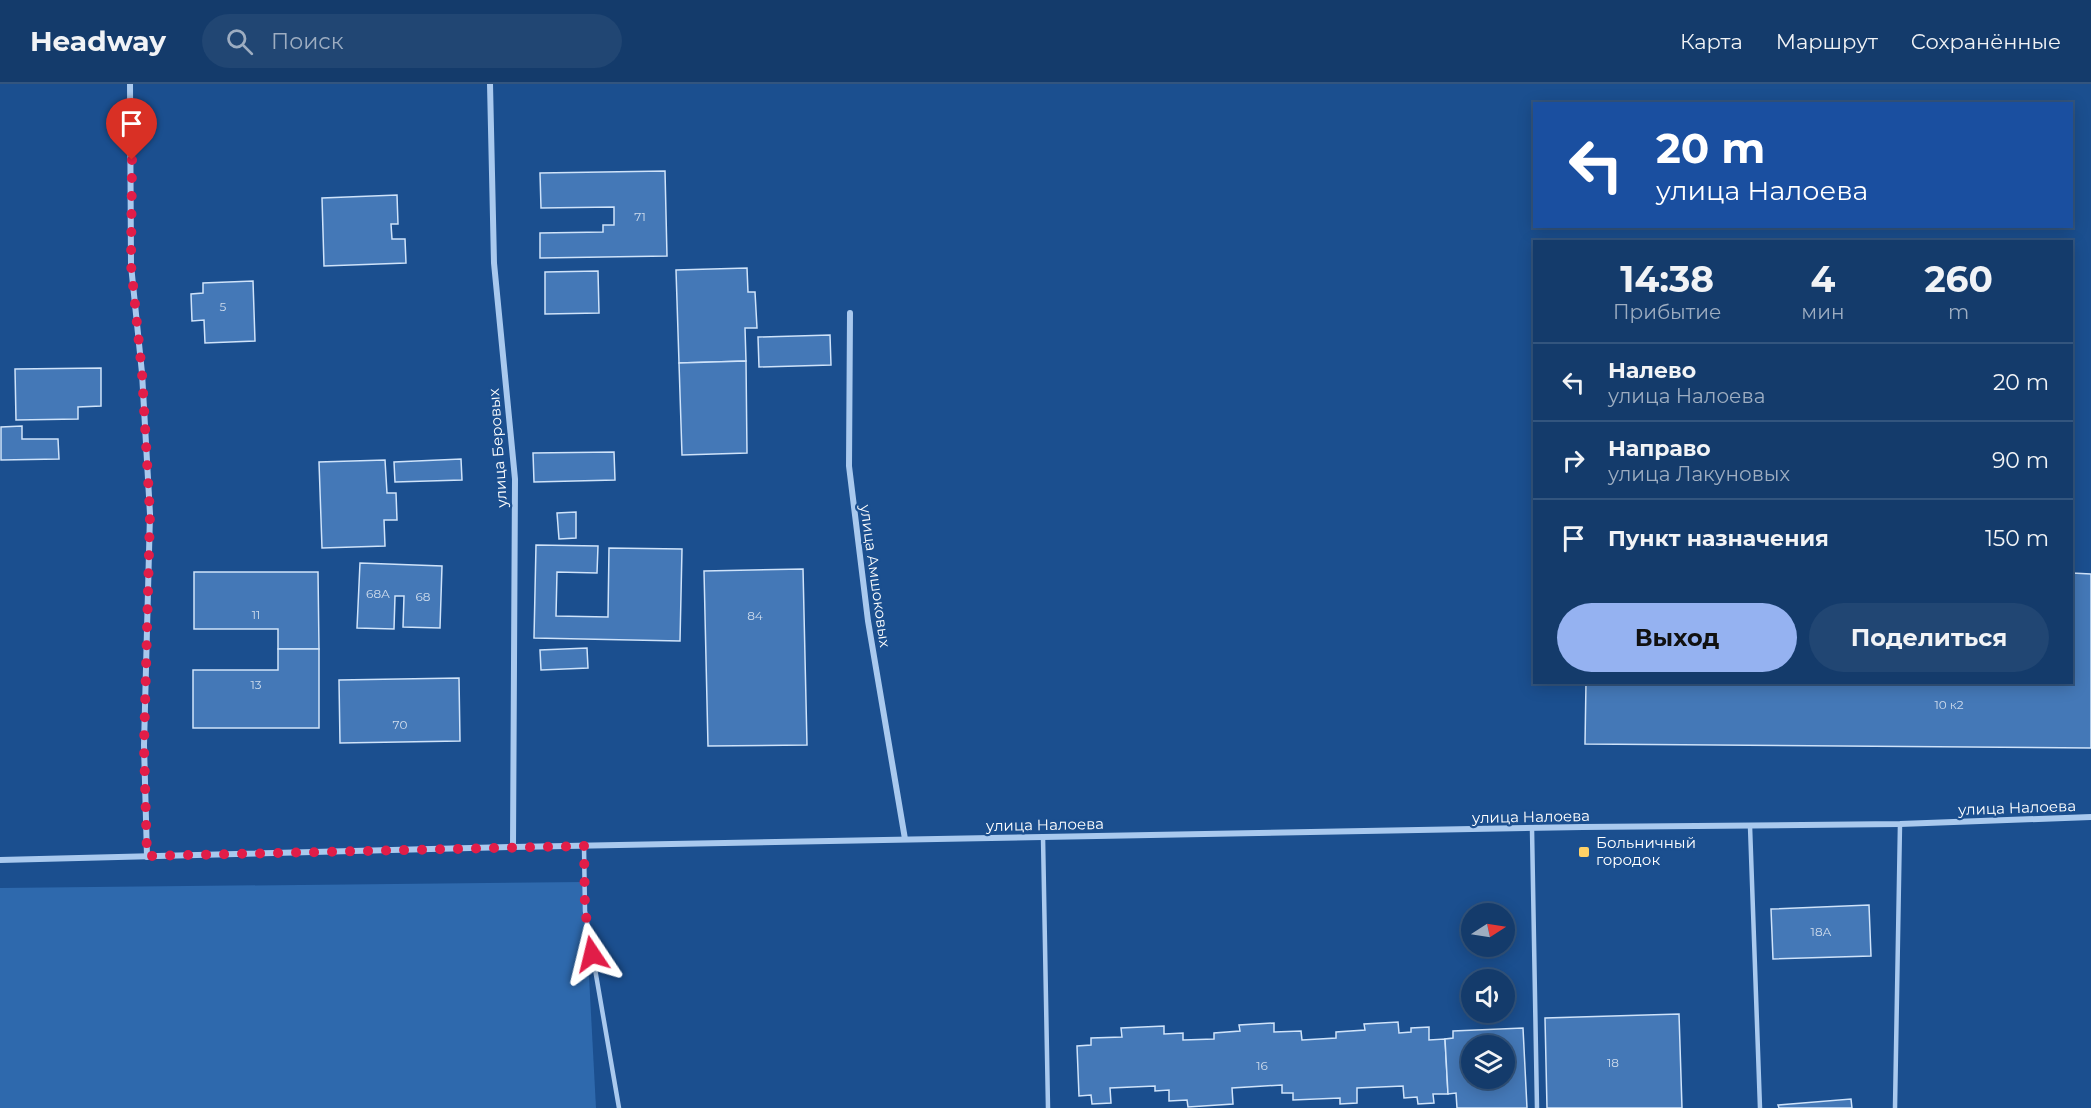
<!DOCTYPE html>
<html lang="ru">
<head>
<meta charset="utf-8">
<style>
	:root { --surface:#143b6b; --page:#214673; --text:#f1f3f6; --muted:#9dadc1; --line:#33557e; --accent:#95b2f1 }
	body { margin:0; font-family:Montserrat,sans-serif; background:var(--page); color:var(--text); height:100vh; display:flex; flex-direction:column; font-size:22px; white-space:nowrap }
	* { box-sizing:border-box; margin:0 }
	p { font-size:20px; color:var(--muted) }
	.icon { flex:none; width:33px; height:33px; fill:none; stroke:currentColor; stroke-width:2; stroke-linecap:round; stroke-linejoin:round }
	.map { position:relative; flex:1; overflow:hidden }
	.drawer { position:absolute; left:1533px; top:156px; width:540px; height:444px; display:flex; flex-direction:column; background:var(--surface); border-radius:0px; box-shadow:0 3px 15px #0003,0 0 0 2px var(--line) }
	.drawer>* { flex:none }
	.guide { position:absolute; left:1533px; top:18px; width:540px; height:126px; border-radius:0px; box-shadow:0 3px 15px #0003,0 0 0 2px var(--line); background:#1a4fa0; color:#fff; overflow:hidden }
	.needle { width:39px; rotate:78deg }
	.fabs { position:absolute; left:1461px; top:819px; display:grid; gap:12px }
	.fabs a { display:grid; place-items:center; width:54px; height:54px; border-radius:50%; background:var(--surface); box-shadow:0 3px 15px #0003,0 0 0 2px var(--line); font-size:30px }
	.pin { position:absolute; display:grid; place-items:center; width:51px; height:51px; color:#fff; margin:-62px -26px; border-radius:50% 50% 50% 0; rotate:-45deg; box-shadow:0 0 6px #0007 }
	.pin .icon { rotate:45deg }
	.me { position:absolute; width:66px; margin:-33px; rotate:350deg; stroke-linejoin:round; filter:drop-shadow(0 0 4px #0008) }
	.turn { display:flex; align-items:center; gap:21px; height:126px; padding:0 24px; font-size:27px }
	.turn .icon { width:78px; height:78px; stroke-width:2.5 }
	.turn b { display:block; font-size:42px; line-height:51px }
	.eta { display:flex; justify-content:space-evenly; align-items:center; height:102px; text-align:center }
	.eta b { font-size:36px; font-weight:700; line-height:42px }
	.action { display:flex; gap:12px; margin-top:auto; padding:12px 24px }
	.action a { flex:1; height:69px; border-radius:36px; background:var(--accent); color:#111; font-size:24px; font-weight:700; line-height:69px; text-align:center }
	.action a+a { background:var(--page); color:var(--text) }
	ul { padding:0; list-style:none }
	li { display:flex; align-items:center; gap:18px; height:78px; padding:0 24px; border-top:2px solid var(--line) }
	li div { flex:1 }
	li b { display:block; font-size:22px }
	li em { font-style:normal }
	header { display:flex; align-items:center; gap:36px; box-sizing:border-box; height:84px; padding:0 30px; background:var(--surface); border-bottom:2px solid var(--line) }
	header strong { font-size:28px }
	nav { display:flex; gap:33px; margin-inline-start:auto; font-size:21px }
	.search { width:420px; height:54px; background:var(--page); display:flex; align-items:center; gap:15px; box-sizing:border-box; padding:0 21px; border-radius:33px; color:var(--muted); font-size:22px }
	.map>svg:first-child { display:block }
	.green { fill:#2e69ad }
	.building { fill:#4478b7; stroke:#cfe3fa; stroke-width:1.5; fill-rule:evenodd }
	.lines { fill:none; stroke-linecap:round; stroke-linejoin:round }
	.service { stroke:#a9c9ee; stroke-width:4.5 }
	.minor { stroke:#a9c9ee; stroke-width:6 }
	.route { stroke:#e11d48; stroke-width:10; stroke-dasharray:0 18 }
	.poi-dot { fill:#ffd166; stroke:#1b4f8f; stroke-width:2 }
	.labels { text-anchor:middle; stroke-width:4.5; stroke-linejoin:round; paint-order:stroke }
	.number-label { font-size:12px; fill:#d0dded }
	.street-label { font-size:15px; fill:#fff; stroke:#1b4f8f }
	.poi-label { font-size:15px; fill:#fff; stroke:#1b4f8f; text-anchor:start }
</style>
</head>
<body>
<header>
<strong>Headway</strong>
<div class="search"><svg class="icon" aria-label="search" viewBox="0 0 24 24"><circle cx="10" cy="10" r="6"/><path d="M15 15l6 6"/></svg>Поиск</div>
<nav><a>Карта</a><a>Маршрут</a><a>Сохранённые</a></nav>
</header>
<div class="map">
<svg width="2091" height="1024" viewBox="0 0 2091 1024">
	<rect width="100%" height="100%" fill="#1b4f8f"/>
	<polygon class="green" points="584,798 596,1024 0,1024 0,804"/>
	<g class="building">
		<polygon points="665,87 667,172 540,174 540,149 603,148 603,141 614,141 614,123 541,124 540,89"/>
		<polygon points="397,111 398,140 391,140 392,155 405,155 406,179 324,182 322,114"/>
		<polygon points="747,184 748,208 755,208 757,244 745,244 746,277 679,279 676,186"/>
		<polygon points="598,187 599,229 545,230 545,188"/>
		<polygon points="253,197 255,257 205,259 204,236 192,237 191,210 203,209 203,199"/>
		<polygon points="830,251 831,281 759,283 758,253"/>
		<polygon points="746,277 747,369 682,371 679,279"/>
		<polygon points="101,284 101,322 78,323 78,335 16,336 15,285"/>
		<polygon points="22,342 22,355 58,355 59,375 1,376 1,343"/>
		<polygon points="614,368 615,396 534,398 533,369"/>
		<polygon points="461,375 462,396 395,398 394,378"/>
		<polygon points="385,376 387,409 396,409 397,436 384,436 385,462 322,464 319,378"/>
		<polygon points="576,428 576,454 559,455 557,429"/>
		<polygon points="536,461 598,462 597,489 557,488 556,532 608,533 609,464 682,465 680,557 534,554"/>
		<polygon points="360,479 442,482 440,544 403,543 404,512 395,512 394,545 357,544"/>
		<polygon points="803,485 807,661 708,662 704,487"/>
		<polygon points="194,488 318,488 319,565 278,565 278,545 194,545"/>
		<polygon points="2072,489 2091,490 2091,664 1585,660 1586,598 2072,598"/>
		<polygon points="587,564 588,584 541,586 540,566"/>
		<polygon points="278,565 319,565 319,644 193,644 193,586 278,586"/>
		<polygon points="459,594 460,657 340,659 339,596"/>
		<polygon points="1869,821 1871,872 1773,875 1771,825"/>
		<polygon points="1679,930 1682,1024 1547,1024 1545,934"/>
		<polygon points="1398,938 1399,949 1411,948 1411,944 1429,943 1429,956 1445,955 1448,1010 1433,1010 1434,1019 1418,1020 1417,1013 1404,1014 1403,1002 1357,1004 1357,1019 1340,1020 1340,1014 1293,1016 1293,1009 1282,1009 1282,1001 1232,1004 1233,1020 1188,1023 1187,1016 1169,1017 1169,1006 1155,1007 1155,1002 1110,1004 1111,1019 1092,1020 1091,1011 1079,1012 1077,962 1091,961 1091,954 1122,953 1121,944 1164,942 1164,950 1183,949 1183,956 1214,955 1214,949 1240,947 1239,941 1274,939 1274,948 1301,947 1302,956 1336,954 1336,948 1365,946 1364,940"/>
		<path d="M1523,944L1527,1024H1457L1456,1009L1448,1010L1445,955L1453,954V947ZM1472,962H1504V994H1472Z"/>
		<polygon points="1851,1015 1852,1024 1779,1024 1778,1021"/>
	</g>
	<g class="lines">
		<g class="service">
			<polyline points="1750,742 1760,1024"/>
			<polyline points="1532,745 1537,1024"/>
			<polyline points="1043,753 1048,1024"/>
			<polyline points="584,762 585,827 619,1024"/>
			<polyline points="1895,1024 1900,740"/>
		</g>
		<g class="minor">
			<polyline points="130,0 131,181 142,289 150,430 144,661 147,773"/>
			<polyline points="490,0 494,179 515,395 513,763"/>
			<polyline points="850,229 849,382 868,537 905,755"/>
			<polyline points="0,776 513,763 1043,753 1583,743 1900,740 2091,733"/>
		</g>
	</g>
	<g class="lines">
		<polyline class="route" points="132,76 131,181 142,289 150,430 144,662 147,772 584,762 585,826 592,870"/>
	</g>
	<rect class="poi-dot" x="1578" y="762" width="12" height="12" rx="3"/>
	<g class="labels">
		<g class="number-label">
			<text x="640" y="137">71</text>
			<text x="223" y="227">5</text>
			<text x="378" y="514">68А</text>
			<text x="423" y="517">68</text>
			<text x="256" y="535">11</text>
			<text x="755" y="536">84</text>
			<text x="256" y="605">13</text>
			<text x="1949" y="625">10 к2</text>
			<text x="400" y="645">70</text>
			<text x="1821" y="852">18А</text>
			<text x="1613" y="983">18</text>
			<text x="1262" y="986">16</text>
		</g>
		<g class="street-label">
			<text transform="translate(498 364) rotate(-94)" y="5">улица Беровых</text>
			<text transform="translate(875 492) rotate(82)" y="5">улица Амшоковых</text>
			<text transform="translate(2017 724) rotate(-2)" y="5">улица Налоева</text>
			<text transform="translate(1531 733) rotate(-1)" y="5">улица Налоева</text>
			<text transform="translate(1045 741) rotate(-1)" y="5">улица Налоева</text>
		</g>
		<g class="poi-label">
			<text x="1596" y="764">Больничный<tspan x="1596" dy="17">городок</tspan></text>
		</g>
	</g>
</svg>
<div class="fabs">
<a><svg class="needle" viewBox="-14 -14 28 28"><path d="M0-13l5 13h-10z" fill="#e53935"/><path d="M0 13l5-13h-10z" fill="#9dadc1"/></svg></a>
<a><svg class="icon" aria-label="sound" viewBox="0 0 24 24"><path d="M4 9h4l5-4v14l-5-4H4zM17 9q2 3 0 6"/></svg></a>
<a><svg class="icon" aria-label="layers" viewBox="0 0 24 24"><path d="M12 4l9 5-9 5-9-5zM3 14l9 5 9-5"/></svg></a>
</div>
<div class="pin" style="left:132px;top:76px;background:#d93025"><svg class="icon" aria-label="arrive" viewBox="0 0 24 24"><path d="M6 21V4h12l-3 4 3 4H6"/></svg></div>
<svg class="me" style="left:592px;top:870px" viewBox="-20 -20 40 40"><path d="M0-17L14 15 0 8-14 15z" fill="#e11d48" stroke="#fff" stroke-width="4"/></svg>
<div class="guide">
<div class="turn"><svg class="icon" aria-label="left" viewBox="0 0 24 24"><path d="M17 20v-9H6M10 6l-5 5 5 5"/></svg><div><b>20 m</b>улица Налоева</div></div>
</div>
<section class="drawer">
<div class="eta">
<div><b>14:38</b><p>Прибытие</p></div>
<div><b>4</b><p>мин</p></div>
<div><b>260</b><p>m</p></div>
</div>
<ul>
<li><svg class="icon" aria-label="left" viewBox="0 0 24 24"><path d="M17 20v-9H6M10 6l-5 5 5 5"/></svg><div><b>Налево</b><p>улица Налоева</p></div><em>20 m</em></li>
<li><svg class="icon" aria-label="right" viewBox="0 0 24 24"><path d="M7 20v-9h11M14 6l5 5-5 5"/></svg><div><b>Направо</b><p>улица Лакуновых</p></div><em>90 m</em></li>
<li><svg class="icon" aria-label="arrive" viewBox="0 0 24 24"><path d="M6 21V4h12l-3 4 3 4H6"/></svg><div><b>Пункт назначения</b></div><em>150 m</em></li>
</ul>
<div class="action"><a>Выход</a><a>Поделиться</a></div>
</section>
</div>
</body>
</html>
